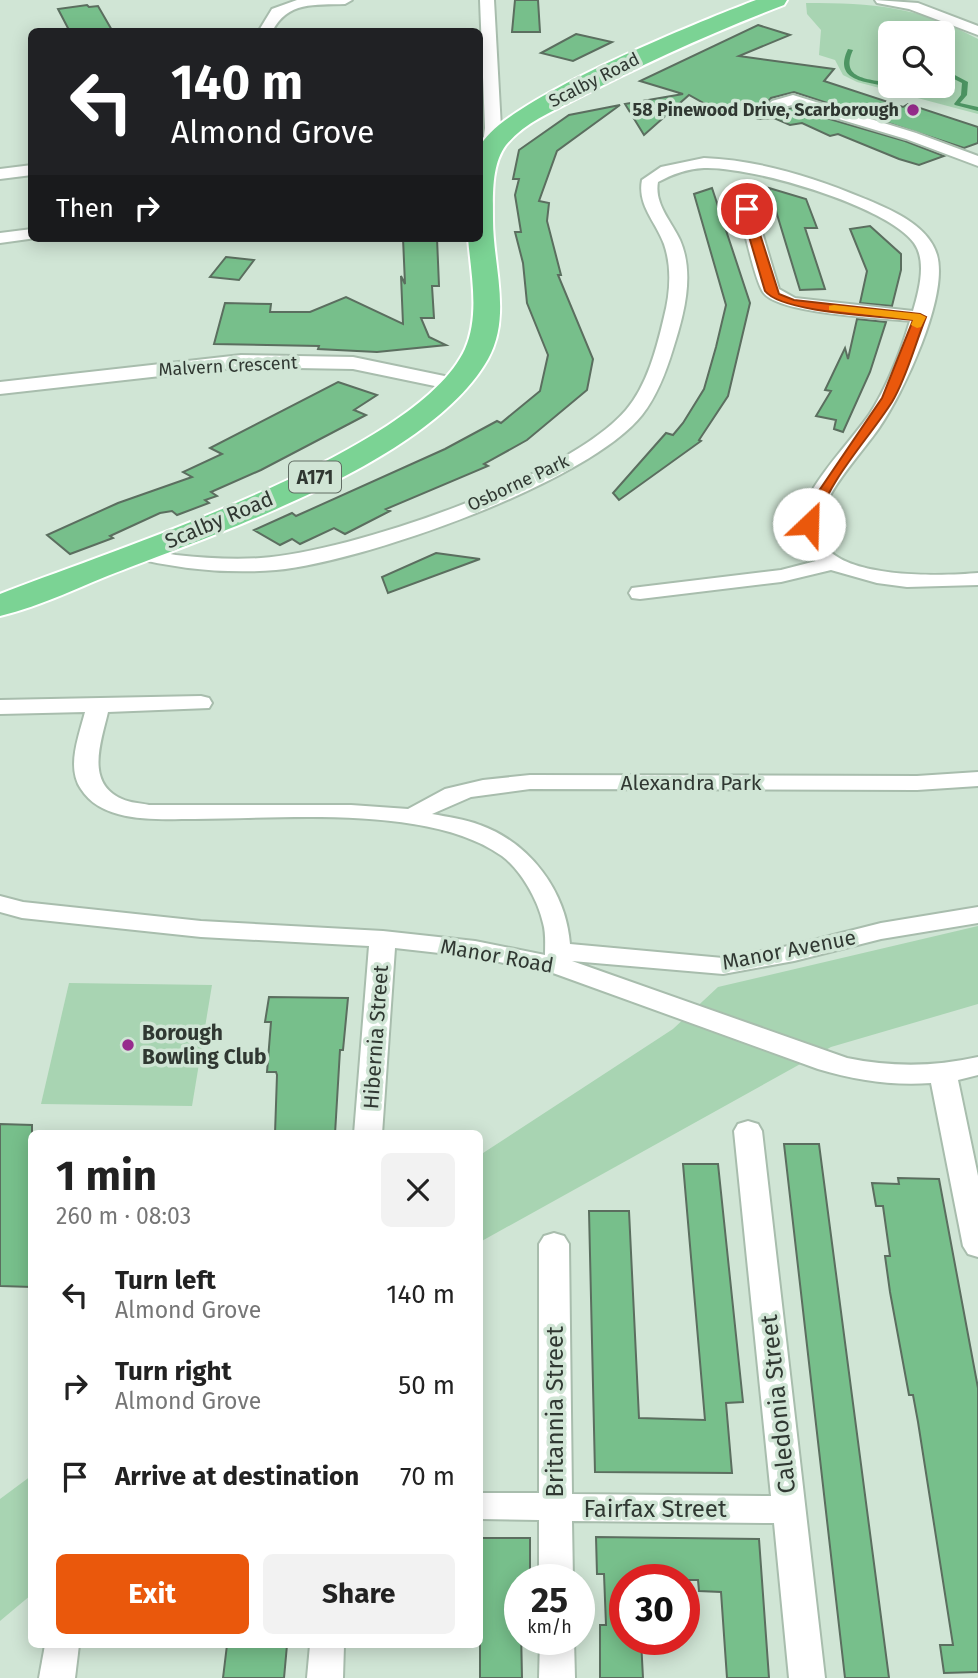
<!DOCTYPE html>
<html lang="en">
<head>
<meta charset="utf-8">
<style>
	:root { --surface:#fff; --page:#f2f2f2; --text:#222; --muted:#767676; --accent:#ea580c }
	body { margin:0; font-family:"Fira Sans",sans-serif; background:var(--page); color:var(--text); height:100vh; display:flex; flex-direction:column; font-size:26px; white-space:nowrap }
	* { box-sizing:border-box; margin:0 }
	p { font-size:23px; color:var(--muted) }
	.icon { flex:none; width:38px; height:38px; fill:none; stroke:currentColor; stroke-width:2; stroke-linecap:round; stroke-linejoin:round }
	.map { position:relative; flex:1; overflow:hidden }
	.details { position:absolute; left:28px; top:1130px; width:455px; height:518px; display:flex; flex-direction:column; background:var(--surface); border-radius:10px; box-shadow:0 4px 18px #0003 }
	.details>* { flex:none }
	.top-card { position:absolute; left:28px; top:28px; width:455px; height:214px; border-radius:10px; box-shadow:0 4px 18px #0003; background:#202124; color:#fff; overflow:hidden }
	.tools { position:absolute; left:878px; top:21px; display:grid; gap:14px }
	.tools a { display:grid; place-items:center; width:77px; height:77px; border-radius:10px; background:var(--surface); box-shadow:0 4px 18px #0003; font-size:35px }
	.speed { position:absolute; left:504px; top:1564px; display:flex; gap:14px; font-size:35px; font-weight:700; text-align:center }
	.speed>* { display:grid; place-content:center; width:91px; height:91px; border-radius:50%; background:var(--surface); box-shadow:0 4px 18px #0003; line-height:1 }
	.speed small { font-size:18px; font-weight:400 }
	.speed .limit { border:10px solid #d22; background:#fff; color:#111 }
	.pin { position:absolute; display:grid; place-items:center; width:60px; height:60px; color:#fff; margin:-30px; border:4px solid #fff; border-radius:50%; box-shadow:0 2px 7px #0007 }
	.me { position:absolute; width:77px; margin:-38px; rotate:24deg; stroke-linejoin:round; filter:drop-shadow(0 0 5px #0008) }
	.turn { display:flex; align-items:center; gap:24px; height:147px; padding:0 28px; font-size:32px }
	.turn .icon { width:91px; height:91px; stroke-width:2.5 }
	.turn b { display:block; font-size:49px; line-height:60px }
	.then { display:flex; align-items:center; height:66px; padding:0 28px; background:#0003; gap:14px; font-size:26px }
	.round { display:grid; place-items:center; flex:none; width:74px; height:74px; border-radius:10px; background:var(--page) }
	.overview { display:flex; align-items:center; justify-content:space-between; height:119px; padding:0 28px }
	h1 { font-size:42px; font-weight:700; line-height:52px }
	.action { display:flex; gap:14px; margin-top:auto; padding:14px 28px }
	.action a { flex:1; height:80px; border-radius:10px; background:var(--accent); color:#fff; font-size:28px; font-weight:700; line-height:80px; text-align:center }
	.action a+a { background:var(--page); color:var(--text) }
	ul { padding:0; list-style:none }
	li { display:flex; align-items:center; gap:21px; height:91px; padding:0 28px }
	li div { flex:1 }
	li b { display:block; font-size:26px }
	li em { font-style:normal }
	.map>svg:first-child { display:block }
	.green { fill:#a8d4b2; fill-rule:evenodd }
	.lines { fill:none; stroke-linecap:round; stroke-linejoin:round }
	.stream { fill:#4d9563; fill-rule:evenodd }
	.building { fill:#77bf8b; stroke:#5b6e5f; stroke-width:2 }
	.street-casing { stroke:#a8bdad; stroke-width:4 }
	.highway-casing { stroke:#fff; stroke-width:4 }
	.street { fill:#fff; fill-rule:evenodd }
	.highway { fill:#7bd394; fill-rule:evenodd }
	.route { fill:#ea580c; stroke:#983908; stroke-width:2 }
	.slow { fill:#f59e0b }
	.poi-dot { fill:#972c8d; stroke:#d0e5d5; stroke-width:2.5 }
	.labels { text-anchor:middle; stroke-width:7; stroke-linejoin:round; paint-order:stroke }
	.far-street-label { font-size:18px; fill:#303832; stroke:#d0e5d5 }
	.far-poi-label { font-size:18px; font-weight:bold; fill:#303832; stroke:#d0e5d5; text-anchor:end }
	.shield { fill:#d0e5d5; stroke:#606c63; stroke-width:2 }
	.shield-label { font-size:19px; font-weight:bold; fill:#303832 }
	.street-label { font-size:21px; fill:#303832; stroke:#d0e5d5 }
	.poi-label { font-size:21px; font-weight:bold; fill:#303832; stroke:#d0e5d5; text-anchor:start }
	.near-street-label { font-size:24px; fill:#303832; stroke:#d0e5d5 }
</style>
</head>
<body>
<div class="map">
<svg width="978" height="1678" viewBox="0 0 978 1678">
	<rect width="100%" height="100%" fill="#d0e5d5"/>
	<g class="green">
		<path d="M806,3C874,3 917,6 978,39V114L857,82L843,75L835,60L819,55L821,30L807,14ZM891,33H943V86H891Z"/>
		<polygon points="978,926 978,1004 831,1047 480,1242 480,1155 673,1029 718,987"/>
		<polygon points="69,983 212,985 192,1106 41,1104"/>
		<polygon points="31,1476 31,1595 0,1621 0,1499"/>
	</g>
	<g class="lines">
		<g class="stream">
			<path d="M848,49L853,50C839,80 870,79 891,83V86H893L891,87C868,82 832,82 848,49Z"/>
			<polygon points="951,73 968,82 967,95 960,103 978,107 978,111 955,105 954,104 961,95 962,83 950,77 943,78 943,74"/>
		</g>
	</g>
	<g class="building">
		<polygon points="515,0 538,0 540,32 512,32"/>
		<polygon points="87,5 89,7 98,6 113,32 70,32 58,9"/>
		<polygon points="758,25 790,35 739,56 834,69 824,81 903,107 908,104 978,127 978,143 964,148 794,92 771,98 766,104 776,111 792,108 905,141 944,156 919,165 899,159 838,134 830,136 802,123 790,125 774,118 758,119 742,111 725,115 689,95 644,135 625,104 683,94 640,81"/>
		<polygon points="576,34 612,42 573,61 541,53"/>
		<polygon points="620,105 557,151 539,201 549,203 547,221 561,275 558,275 593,359 587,390 527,440 484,464 488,466 386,509 390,511 345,534 334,528 300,544 292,539 280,545 254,530 292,513 296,516 445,449 497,421 501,423 540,391 548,355 527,303 523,263 515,232 521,232 515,195 519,179 513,179 519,150 569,115"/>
		<polygon points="712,188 750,303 728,396 699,440 701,441 619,500 613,493 666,433 673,435 683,423 704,389 716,347 726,305 694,194"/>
		<polygon points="769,188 806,199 817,228 805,228 825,289 800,290"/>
		<polygon points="870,226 901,254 901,270 892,306 860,303 867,271 850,229"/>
		<polygon points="403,238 437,238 439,286 432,286 434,318 421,318 429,337 446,345 377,352 318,349 319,346 214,344 225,303 271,304 270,312 310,312 346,297 403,324 401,276 405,284"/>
		<polygon points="226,257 254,260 239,280 210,277"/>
		<polygon points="857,319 886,322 870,372 843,432 834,429 836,420 816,416 831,391 825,390 845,348 848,359"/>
		<polygon points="338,382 377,395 354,410 366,415 261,470 211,492 217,496 205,500 209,503 177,515 172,511 160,513 110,536 113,538 70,554 47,535 118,503 192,477 183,472 222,454 210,448"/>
		<polygon points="436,553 480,559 388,593 382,577"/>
		<polygon points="269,997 348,998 343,1050 340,1050 335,1134 275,1134 277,1075 276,1072 267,1072 271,1022 265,1022"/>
		<polygon points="0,1124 32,1125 32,1287 0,1286"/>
		<polygon points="784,1144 819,1144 889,1678 845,1678"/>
		<polygon points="683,1164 718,1164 743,1402 726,1403 732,1473 595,1472 589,1211 629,1211 639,1418 705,1420"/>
		<polygon points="898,1178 939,1179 978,1388 978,1672 944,1673 940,1645 953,1645 918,1422 913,1395 909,1395 890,1292 885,1256 890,1256 883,1206 876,1206 872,1183 899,1184"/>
		<polygon points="596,1537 759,1539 769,1678 727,1678 721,1592 699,1591 698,1580 625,1580 625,1640 641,1640 643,1678 600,1678 600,1625 606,1625 604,1574 597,1574"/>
		<polygon points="480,1538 530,1538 530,1580 520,1580 522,1678 480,1678"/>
		<polygon points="227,1645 287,1645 284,1678 223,1678"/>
	</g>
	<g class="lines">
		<g class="street-casing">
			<g id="street">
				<path d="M297,0H352L345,4C315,5 287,1 272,32H258L272,9Z"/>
				<polygon points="480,0 494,0 501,128 498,152 490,157 482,152 485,128"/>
				<polygon points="875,0 918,3 978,26 978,35 909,9 877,3"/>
				<polygon points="793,95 916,133 978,156 978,166 906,139 792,105 777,109 769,104 772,101"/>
				<path d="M704,158C758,160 813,177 863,198C889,209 928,224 937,255C949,296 903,394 879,428C861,454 825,491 820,522C810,582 942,576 978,573V585L907,587L877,583L831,570L781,582L640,599L632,598L629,593L632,588L640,587L781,570L816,561C805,550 797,540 799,524C803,489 849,444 869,415C887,387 900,354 910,321C882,318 777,314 763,292C754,278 744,228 739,209L741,206H753L755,209L779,289L795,298L913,311C919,291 927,261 914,243C886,205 750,166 704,168C686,169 673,174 658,182C654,204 671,221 680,240C695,274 684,315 673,349C666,372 657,396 642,415C588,483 363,562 276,570C227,574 178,569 130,557L127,553L130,549C144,545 162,553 176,555C204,558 233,560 261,558C350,552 568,478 626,410C647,386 657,347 664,317C670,294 672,267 664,244C656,222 637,205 642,180L661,167Z"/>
				<polygon points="32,165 32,175 0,179 0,169"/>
				<polygon points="32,229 32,238 36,238 0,243 0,233"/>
				<polygon points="241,355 353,357 454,378 463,384 454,390 353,369 241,367 0,394 0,382"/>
				<path d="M201,696L209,698L212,703L209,708L108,712C101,742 85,783 122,799C130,803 141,803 149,805H351L408,809L445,789L483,780L530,775L917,776L978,772V786L917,790L530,789L471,797L432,814C448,817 465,819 480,825C530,843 566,891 570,944L723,958L794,945L881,923L978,907V923L881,939L794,961L723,974L572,961L847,1058C891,1067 934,1067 978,1057V1075L958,1080L978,1176V1257L968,1254L963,1246L931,1083C892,1086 855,1080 818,1069L553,973L475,957L395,948L382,1134H354L369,946L201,937L22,918L0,912V896L23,902L201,921L383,931L475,941L545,955C545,945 546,933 543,923C538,900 521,870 502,856C429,804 282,819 194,819C159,819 103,824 81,789C66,767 79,736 85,712L0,714V700Z"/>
				<polygon points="748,1121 758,1124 762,1131 825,1678 789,1678 774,1523 572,1521 573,1580 539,1580 539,1520 480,1519 480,1493 539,1493 539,1244 544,1236 554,1233 564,1236 569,1244 572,1494 771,1496 734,1131 738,1124"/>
				<polygon points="540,1640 574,1640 575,1678 539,1678"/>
				<polygon points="45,1645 79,1645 75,1678 39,1678"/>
				<polygon points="310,1645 344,1645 343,1678 307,1678"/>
			</g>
		</g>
		<g class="highway-casing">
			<path id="highway" d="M756,0H787L784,5C711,33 643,64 574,100C551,112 523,124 506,145C491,165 493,196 493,220C493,266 512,316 488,359C431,460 229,529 123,570C83,585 42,606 0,616V594C109,551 417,454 465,349C480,315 471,274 468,238H480C480,220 476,160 480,147C498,102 706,19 756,0Z"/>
		</g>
		<use href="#street" class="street"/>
		<use href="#highway" class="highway"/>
	</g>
	<path class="route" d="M747,205L752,209L779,294L794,300L920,314L926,317C915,344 907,377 892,402C867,441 829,479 816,524L809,528L803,524L808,507L882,398L913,320C882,316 782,313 765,291L741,209Z"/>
	<polygon class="slow" points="834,305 920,314 926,317 921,327 917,328 911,325 913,320 829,310 829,306"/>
	<g class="poi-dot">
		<circle cx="913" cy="110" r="7"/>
		<circle cx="128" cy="1045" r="7"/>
	</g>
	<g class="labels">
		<g class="far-street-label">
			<text transform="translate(594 80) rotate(-27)" y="6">Scalby Road</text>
			<text transform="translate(228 366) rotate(-3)" y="6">Malvern Crescent</text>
			<text transform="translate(518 483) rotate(-25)" y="6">Osborne Park</text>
		</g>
		<g class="far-poi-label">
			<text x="899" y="116">58 Pinewood Drive, Scarborough</text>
		</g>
		<rect class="shield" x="289" y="461.5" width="52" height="31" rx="5"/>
		<g class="shield-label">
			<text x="315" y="484">A171</text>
		</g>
		<g class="street-label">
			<text transform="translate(219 520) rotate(-23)" y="7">Scalby Road</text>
			<text x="691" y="790">Alexandra Park</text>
			<text transform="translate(789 950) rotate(-11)" y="7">Manor Avenue</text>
			<text transform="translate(497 956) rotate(10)" y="7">Manor Road</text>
			<text transform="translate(376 1037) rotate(-86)" y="7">Hibernia Street</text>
		</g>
		<g class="poi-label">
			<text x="142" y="1040">Borough<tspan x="142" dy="24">Bowling Club</tspan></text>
		</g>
		<g class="near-street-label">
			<text transform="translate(778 1404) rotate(-96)" y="8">Caledonia Street</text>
			<text transform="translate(555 1412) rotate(-90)" y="8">Britannia Street</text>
			<text x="655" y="1517">Fairfax Street</text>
		</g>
	</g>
</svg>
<div class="tools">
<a><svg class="icon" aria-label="search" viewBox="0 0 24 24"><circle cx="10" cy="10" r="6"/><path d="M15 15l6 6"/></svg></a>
</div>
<div class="speed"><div>25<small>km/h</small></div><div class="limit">30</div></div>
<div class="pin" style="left:747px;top:209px;background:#d93025"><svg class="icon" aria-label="arrive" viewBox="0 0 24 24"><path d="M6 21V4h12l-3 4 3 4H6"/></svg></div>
<svg class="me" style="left:809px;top:524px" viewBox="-20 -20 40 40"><circle r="19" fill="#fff"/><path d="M0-13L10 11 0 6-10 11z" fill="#ea580c"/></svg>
<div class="top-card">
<div class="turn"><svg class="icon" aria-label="left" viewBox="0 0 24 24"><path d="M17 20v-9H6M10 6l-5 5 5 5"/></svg><div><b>140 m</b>Almond Grove</div></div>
<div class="then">Then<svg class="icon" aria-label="right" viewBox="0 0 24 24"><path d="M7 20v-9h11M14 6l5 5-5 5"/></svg></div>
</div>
<section class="details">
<div class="overview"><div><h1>1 min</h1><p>260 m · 08:03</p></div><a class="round"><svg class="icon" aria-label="close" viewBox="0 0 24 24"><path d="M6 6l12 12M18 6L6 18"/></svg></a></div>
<ul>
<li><svg class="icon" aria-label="left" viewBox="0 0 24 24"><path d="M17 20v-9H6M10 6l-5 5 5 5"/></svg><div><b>Turn left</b><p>Almond Grove</p></div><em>140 m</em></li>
<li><svg class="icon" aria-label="right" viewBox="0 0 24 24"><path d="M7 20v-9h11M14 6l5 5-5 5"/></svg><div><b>Turn right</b><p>Almond Grove</p></div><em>50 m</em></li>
<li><svg class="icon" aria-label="arrive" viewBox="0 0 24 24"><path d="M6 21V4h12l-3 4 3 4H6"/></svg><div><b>Arrive at destination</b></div><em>70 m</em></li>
</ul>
<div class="action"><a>Exit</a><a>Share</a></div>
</section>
</div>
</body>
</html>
